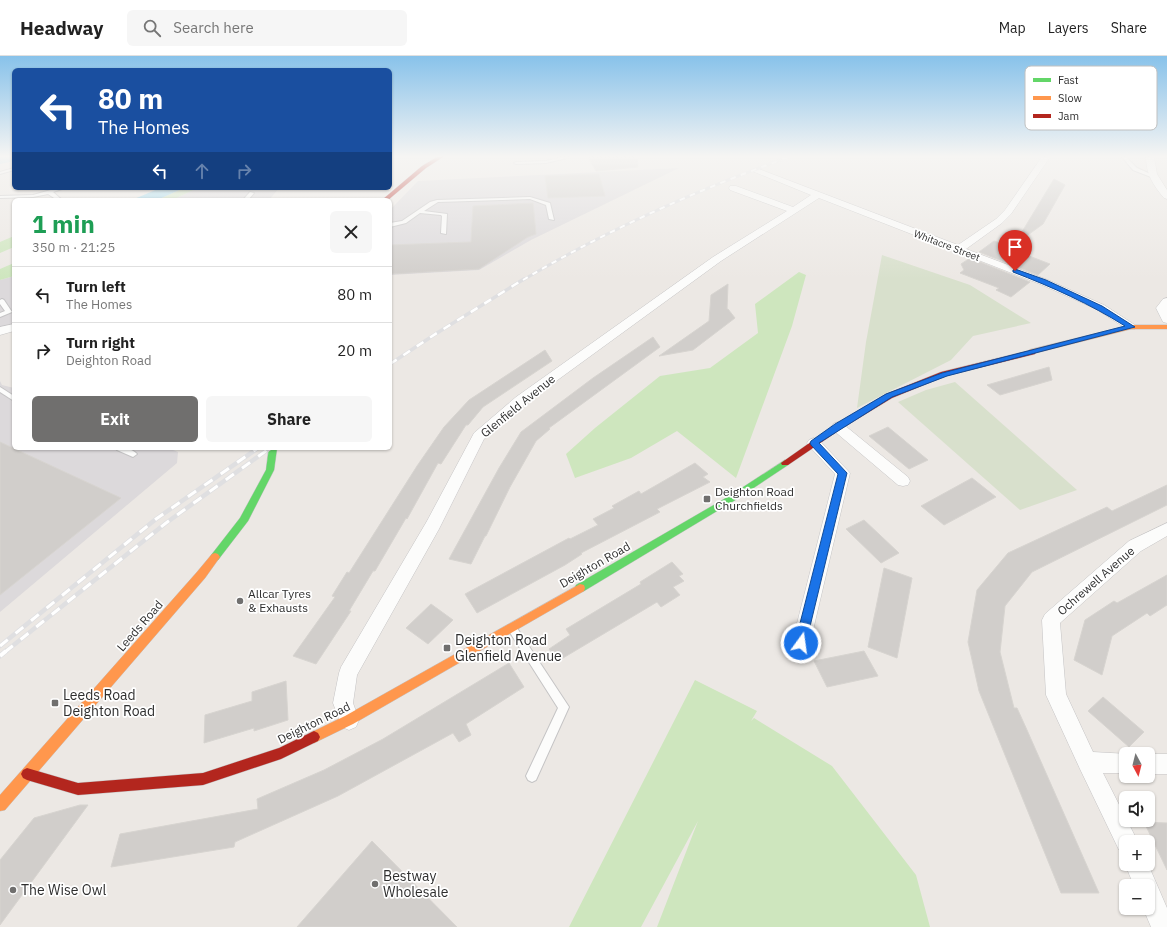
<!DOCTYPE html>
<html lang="en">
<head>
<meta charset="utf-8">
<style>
	:root { --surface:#fff; --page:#f6f6f6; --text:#222; --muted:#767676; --line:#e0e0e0; --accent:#706f6e }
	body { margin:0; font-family:"IBM Plex Sans",sans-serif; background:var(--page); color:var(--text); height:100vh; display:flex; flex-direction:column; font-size:15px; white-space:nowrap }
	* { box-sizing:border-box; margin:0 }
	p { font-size:13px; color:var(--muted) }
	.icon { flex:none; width:22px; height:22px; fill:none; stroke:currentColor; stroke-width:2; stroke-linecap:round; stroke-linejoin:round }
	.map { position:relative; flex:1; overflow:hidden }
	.details { position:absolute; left:12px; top:142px; width:380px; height:252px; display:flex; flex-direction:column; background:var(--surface); border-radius:6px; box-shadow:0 1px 3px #0004 }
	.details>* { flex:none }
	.guide { position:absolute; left:12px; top:12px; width:380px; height:122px; border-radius:6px; box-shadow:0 1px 3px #0004; background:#1a4fa0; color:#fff; overflow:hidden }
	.needle { width:26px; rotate:173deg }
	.buttons { position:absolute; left:1119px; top:691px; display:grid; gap:8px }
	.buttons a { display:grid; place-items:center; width:36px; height:36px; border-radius:6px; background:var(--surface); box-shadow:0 1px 3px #0004; font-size:20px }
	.pin { position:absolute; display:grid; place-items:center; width:34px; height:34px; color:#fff; margin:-41px -17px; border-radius:50% 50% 50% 0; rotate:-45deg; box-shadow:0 0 4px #0007 }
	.pin .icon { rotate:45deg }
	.me { position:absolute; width:44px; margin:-22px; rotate:14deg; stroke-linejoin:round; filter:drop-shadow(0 0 3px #0008) }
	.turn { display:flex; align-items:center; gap:14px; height:84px; padding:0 20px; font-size:18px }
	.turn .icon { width:52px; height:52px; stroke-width:2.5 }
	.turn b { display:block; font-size:28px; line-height:34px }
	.lanes { display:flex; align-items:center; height:38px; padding:0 20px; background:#0003; justify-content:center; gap:20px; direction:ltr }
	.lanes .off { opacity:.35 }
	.round { display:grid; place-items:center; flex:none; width:42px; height:42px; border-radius:6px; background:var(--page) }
	.head { display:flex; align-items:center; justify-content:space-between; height:68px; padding:0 20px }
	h1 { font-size:24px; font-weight:700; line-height:30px; color:#1e9e55 }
	.action { display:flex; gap:8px; margin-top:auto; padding:8px 20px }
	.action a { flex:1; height:46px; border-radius:6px; background:var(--accent); color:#fff; font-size:16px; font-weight:700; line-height:46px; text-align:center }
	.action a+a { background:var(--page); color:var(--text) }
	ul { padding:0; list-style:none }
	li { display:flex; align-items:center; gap:12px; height:56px; padding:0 20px; border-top:1px solid var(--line) }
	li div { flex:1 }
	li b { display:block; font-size:15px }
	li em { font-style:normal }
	header { display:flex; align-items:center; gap:24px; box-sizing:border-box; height:56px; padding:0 20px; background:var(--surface); border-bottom:1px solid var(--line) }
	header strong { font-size:19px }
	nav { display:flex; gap:22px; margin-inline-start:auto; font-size:14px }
	.search { width:280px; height:36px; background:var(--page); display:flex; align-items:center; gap:10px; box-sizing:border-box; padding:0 14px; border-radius:6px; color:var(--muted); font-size:15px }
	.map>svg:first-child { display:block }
	.industrial { fill:#dcd9db }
	.green { fill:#cee6be }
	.cemetery { fill:#d8e0cc }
	.water { fill:#99d6ec }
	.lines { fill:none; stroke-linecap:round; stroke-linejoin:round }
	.river { fill:#99d6ec; fill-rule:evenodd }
	.building { fill:#d1cecb; stroke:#d7d4d0 }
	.lane-casing { stroke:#c5c4c5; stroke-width:2 }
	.street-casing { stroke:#c5c4c5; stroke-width:1 }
	.fast-casing { stroke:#c5c4c5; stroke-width:1 }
	.slow-casing { stroke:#c5c4c5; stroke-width:1 }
	.jam-casing { stroke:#c5c4c5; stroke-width:1 }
	.lane { fill:#fcfcfb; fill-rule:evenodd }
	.street { fill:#fcfcfb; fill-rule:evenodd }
	.fast { fill:#63d668; fill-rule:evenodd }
	.slow { fill:#ff974d; fill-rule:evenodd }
	.jam { fill:#b3261e; fill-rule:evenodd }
	.rail-far3-casing { stroke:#dfdfe1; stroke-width:3 }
	.rail-far2-casing { stroke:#dfdfe1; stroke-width:3.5 }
	.rail-far1-casing { stroke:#dfdfe1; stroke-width:4.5 }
	.rail-casing { stroke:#dfdfe1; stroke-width:5.5 }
	.rail-far3 { stroke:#fff; stroke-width:2; stroke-dasharray:5.5; stroke-linecap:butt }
	.rail-far2 { stroke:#fff; stroke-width:2.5; stroke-dasharray:8; stroke-linecap:butt }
	.rail-far1 { stroke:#fff; stroke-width:3; stroke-dasharray:10; stroke-linecap:butt }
	.rail { stroke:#fff; stroke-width:4; stroke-dasharray:12; stroke-linecap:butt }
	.route { fill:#1a73e8; stroke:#114b97 }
	.poi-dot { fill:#706f6e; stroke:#fff; stroke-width:1.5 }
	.labels { text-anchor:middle; stroke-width:3.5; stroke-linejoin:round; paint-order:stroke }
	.far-street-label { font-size:10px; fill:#2e2e2e; stroke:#fff }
	.street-label { font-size:12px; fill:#2e2e2e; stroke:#fff }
	.poi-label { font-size:12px; fill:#2e2e2e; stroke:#fff; text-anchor:start }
	.near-poi-label { font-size:14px; fill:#2e2e2e; stroke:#fff; text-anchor:start }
	.key { fill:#fff; stroke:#c0c0c0; stroke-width:1 }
	.key-label { font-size:11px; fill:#2e2e2e }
</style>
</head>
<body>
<header>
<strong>Headway</strong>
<div class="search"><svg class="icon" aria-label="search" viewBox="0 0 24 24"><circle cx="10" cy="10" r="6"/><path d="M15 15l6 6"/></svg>Search here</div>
<nav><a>Map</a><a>Layers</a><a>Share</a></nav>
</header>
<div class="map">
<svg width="1167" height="871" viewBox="0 0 1167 871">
	<rect width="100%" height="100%" fill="#ece8e4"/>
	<g class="industrial">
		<polygon points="679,112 531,184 479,214 390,219 390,154 418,125"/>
		<polygon points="198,132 279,132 269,144 172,144"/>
		<polygon points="14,220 14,268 0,272 0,224"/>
		<polygon points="0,325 2,329 14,332 14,392 168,392 178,396 177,407 0,556"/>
	</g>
	<g class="green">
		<polygon points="184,132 198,132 172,144 157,144"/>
		<polygon points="14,180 14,191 0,197 0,186"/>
		<polygon points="14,207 14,220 0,224 0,213"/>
		<polygon points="799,216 806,219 792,270 736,422 677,375 631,402 575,422 566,398 595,372 660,320 710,312 758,277 755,248"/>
		<polygon points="695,624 757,655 751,665 754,662 832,710 916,819 930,871 657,871 698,765 641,871 569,871"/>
	</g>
	<g class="cemetery">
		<polygon points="882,199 970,229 1031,267 973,280 951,304 857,352 866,286"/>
		<polygon points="955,326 1077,434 1020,454 898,346 926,334"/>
	</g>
	<polygon class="water" points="160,132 184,132 157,144 132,144"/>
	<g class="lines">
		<polygon class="river" points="0,101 14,101 14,105 0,108"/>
	</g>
	<g class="building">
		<polygon points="588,101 637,101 638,111 596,115"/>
		<polygon points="599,118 605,140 548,142 545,120"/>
		<polygon points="1054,123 1065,129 1043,168 1014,189"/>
		<polygon points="533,147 536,178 528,181 479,213 390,218 390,189 471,186 473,150"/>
		<polygon points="994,185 1013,191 1011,193 1050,208 1038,219 979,196"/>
		<polygon points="970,202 1030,226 1011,241 996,234 999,232 960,217 964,214 961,208"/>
		<polygon points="728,228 727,253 728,253 735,262 693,294 659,300 709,265 711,239"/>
		<polygon points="653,281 660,291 549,372 550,373 536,385 510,431 486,480 485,480 471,508 449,503 499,412 521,376 593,322"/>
		<polygon points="545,294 552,305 483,351 468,369 466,369 441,408 438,407 407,463 406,462 375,515 373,515 349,555 351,555 316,608 293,600 335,541 332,540 347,516 349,517 417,410 444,371 469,344"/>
		<polygon points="1049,311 1052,324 1000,339 987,329"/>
		<polygon points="888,371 917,395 928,404 909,413 869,380"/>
		<polygon points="0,386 121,442 0,539"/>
		<polygon points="695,407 708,418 703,421 710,426 657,453 660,456 581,497 582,498 565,509 477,557 465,538 569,482 570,483 598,469 593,463 614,452 612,450 639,435 641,438"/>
		<polygon points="972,422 996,441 944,469 921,450"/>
		<polygon points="1167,429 1167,449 1032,516 1005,550 1000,596 1014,652 1017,652 1027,674 1099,837 1061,837 979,635 968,586 977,534 1008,497 1107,451 1112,455"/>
		<polygon points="864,464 881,480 899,497 881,507 846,473"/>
		<polygon points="672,506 683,518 679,520 684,525 673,531 680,539 661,551 657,546 558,605 549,593 570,579 566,573 641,528 640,526"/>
		<polygon points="884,512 912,522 897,602 868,591"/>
		<polygon points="1167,519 1167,549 1150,560 1147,557 1112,580 1102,619 1074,604 1085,564 1114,545 1117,547"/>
		<polygon points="431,548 453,564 428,588 406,572"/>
		<polygon points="864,595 878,620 827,631 814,605"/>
		<polygon points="509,607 524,631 466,668 471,679 459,686 453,677 338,740 235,786 234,791 111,811 120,778 258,753 257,743 324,714 383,683"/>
		<polygon points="286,625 288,664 254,675 254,672 204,687 205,659 252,645 252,636"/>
		<polygon points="1103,641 1144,676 1129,691 1088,655"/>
		<polygon points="80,749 88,749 0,869 0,804 34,762"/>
		<polygon points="1144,766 1167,767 1167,814"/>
		<polygon points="372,785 457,871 297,871"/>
	</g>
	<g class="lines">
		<g class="lane-casing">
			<g id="lane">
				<polygon points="563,101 571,101 546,107 516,108 514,107 516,106 546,105"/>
				<polygon points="1122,101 1126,101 1137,112 1155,120 1151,121 1133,114"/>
				<polygon points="14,112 14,114 0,118 0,116"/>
				<polygon points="58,132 65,132 53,136 62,144 57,144 48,138 33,141 0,142 0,140 33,139"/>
				<polygon points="250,136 254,137 248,144 243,144"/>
				<polygon points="530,141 550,147 554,164 549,163 546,149 530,143 438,146 424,155 447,158 446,178 441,177 442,160 441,159 420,157 406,167 390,171 390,167 402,165 430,146 437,144"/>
				<polygon points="2,243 4,244 12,256 0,261 0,257 5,255 0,248 0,244"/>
				<polygon points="0,331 14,340 14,345 0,336"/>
				<path d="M116,392C124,392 131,392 137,398L133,401L117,394Z"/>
				<polygon points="512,568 515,569 569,651 536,724 532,726 528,724 526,720 558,652 509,575 507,572 509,569"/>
			</g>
		</g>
		<g class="street-casing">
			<g id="street">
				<polygon points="1042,101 1050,101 1011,158 1002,167 966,193 1048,224 1104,249 1135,269 1137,271 1135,273 1127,273 1096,253 1040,228 819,142 721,205 526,347 484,383 439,473 357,619 353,647 359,664 356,671 349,674 342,671 333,647 339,617 341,611 427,465 474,377 516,341 713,201 787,155 730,134 729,132 730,130 736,130 793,151 811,139 752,115 753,113 759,113 958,189 996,163 1005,154"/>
				<path d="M1146,101H1154L1157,118L1167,134V143L1164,142C1153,129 1146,118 1146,101Z"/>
				<polygon points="1167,242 1167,267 1163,266 1156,252 1163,243"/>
				<polygon points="14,268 14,275 0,279 0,271"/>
				<polygon points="838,366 843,368 908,421 910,425 908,429 903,430 898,429 833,374 831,371 833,368"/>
				<polygon points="814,382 819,384 850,417 810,587 807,593 801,595 795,593 792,587 835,418 809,390 807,387 809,384"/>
				<polygon points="1167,467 1167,480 1141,495 1060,567 1066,638 1093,696 1129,698 1126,698 1126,717 1103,717 1138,786 1126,786 1126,797 1119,794 1080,713 1046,639 1042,564 1045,558 1129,485"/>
				<polygon points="1147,698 1167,698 1167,718 1148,718"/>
				<polygon points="1126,805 1126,808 1148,808 1167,852 1167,871 1151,871 1143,852 1148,852 1148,830 1134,830 1125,808"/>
			</g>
		</g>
		<g class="fast-casing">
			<g id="fast">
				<polygon points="269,392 277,392 274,414 248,465 218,504 215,505 212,504 210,501 212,498 240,462 266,414"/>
				<polygon points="785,404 788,405 789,407 788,409 737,443 584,535 580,536 576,535 575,532 576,529 731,439"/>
			</g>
		</g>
		<g class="slow-casing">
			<g id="slow">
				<polygon points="1131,269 1167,269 1167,273 1131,273 1032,298 1028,296 1029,294"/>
				<polygon points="215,497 218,498 220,501 205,522 5,754 0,755 0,739 197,516 212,498"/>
				<polygon points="580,528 584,529 585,532 584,535 353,668 314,687 310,685 308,681 310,677 345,660"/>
			</g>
		</g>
		<g class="jam-casing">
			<g id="jam">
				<polygon points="437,101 443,101 426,112 388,144 382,144 422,110"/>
				<polygon points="1032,294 1036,296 1035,298 946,320 892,342 841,373 788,409 782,409 781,407 835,369 886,338 941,316"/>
				<polygon points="314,675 318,677 320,681 318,685 281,703 203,729 78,739 27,724 23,722 21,718 23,714 27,712 78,727 203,717 279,692"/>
			</g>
		</g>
		<use href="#lane" class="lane"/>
		<use href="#street" class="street"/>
		<use href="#fast" class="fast"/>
		<use href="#slow" class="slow"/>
		<use href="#jam" class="jam"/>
		<g class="rail-far3-casing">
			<path id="rail-far3" d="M523,224C607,174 697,134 789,101"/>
		</g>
		<g class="rail-far2-casing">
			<polyline id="rail-far2" points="390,308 437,277 524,223"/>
		</g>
		<g class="rail-far1-casing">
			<g id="rail-far1">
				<polyline points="0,590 156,463 258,392"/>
				<polyline points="5,596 166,467 270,392"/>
			</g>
		</g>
		<g class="rail-casing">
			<polyline id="rail" points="0,600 6,595"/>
		</g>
		<use href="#rail-far3" class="rail-far3"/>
		<use href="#rail-far2" class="rail-far2"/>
		<use href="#rail-far1" class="rail-far1"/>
		<use href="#rail" class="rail"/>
	</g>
	<linearGradient id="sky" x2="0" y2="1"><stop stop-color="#88c2ea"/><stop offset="0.45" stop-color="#f6f5f3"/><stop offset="1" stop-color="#f6f5f3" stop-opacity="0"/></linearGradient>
	<rect width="1167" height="223" fill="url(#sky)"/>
	<path class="route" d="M1015,213L1046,224L1102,250L1135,271L947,320L892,341L819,387L847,417L806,587L805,590L801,592L797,590L795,587L838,418L811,389L810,387L811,385L835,368L886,338L942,317L1125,270C1090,248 1052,231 1013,216V214Z"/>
	<g class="poi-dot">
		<rect x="703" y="439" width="8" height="8" rx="2"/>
		<circle cx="240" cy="545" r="4"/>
		<rect x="443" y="588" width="8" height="8" rx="2"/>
		<rect x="51" y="643" width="8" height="8" rx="2"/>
		<circle cx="375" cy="828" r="4"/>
		<circle cx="13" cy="834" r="4"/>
	</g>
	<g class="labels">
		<g class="far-street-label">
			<text transform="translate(947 189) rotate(21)" y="4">Whitacre Street</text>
		</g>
		<g class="street-label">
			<text transform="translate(518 350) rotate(-39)" y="4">Glenfield Avenue</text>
			<text transform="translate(595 509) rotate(-30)" y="4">Deighton Road</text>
			<text transform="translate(1096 525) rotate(-41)" y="4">Ochrewell Avenue</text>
			<text transform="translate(140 570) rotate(-49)" y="4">Leeds Road</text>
			<text transform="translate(314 667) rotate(-26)" y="4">Deighton Road</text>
		</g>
		<g class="poi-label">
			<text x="715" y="440">Deighton Road<tspan x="715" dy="14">Churchfields</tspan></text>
			<text x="248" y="542">Allcar Tyres<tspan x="248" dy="14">&amp; Exhausts</tspan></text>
		</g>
		<g class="near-poi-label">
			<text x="455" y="589">Deighton Road<tspan x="455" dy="16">Glenfield Avenue</tspan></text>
			<text x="63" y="644">Leeds Road<tspan x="63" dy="16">Deighton Road</tspan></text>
			<text x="383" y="825">Bestway<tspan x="383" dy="16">Wholesale</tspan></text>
			<text x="21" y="839">The Wise Owl</text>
		</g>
	</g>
	<rect x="1025" y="10" width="132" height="64" rx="6" class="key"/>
	<rect x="1033" y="22" width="18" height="4" fill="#63d668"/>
	<rect x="1033" y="40" width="18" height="4" fill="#ff974d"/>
	<rect x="1033" y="58" width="18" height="4" fill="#b3261e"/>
	<g class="key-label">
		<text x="1058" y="28">Fast</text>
		<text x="1058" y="46">Slow</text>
		<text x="1058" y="64">Jam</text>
	</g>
</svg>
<div class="buttons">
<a><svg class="needle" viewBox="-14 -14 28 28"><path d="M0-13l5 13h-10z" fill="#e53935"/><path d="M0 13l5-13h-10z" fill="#767676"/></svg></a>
<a><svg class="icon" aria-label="sound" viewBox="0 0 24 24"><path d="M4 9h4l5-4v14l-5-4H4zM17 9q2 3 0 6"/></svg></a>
<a>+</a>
<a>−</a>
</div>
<div class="pin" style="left:1015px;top:215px;background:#d93025"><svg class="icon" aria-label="arrive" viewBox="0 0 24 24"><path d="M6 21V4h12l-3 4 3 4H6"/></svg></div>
<svg class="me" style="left:801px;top:587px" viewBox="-20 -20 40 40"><circle r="17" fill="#1a73e8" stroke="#fff" stroke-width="3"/><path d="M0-11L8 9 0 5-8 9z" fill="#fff"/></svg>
<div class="guide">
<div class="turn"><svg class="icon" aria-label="left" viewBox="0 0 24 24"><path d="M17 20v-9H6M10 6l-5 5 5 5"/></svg><div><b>80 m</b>The Homes</div></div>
<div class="lanes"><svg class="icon" aria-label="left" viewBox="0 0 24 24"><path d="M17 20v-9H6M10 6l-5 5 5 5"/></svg><svg class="icon off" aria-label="ahead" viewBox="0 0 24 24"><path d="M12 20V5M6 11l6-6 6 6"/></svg><svg class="icon off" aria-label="right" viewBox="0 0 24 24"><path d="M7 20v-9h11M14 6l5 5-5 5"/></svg></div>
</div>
<section class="details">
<div class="head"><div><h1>1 min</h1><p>350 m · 21:25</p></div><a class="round"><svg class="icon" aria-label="close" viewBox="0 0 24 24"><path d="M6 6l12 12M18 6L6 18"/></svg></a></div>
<ul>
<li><svg class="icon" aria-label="left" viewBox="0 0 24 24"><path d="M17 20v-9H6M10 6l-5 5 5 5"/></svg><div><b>Turn left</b><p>The Homes</p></div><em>80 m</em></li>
<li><svg class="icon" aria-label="right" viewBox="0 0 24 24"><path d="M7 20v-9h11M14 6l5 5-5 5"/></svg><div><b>Turn right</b><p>Deighton Road</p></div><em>20 m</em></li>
</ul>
<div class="action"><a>Exit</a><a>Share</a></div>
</section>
</div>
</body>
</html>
